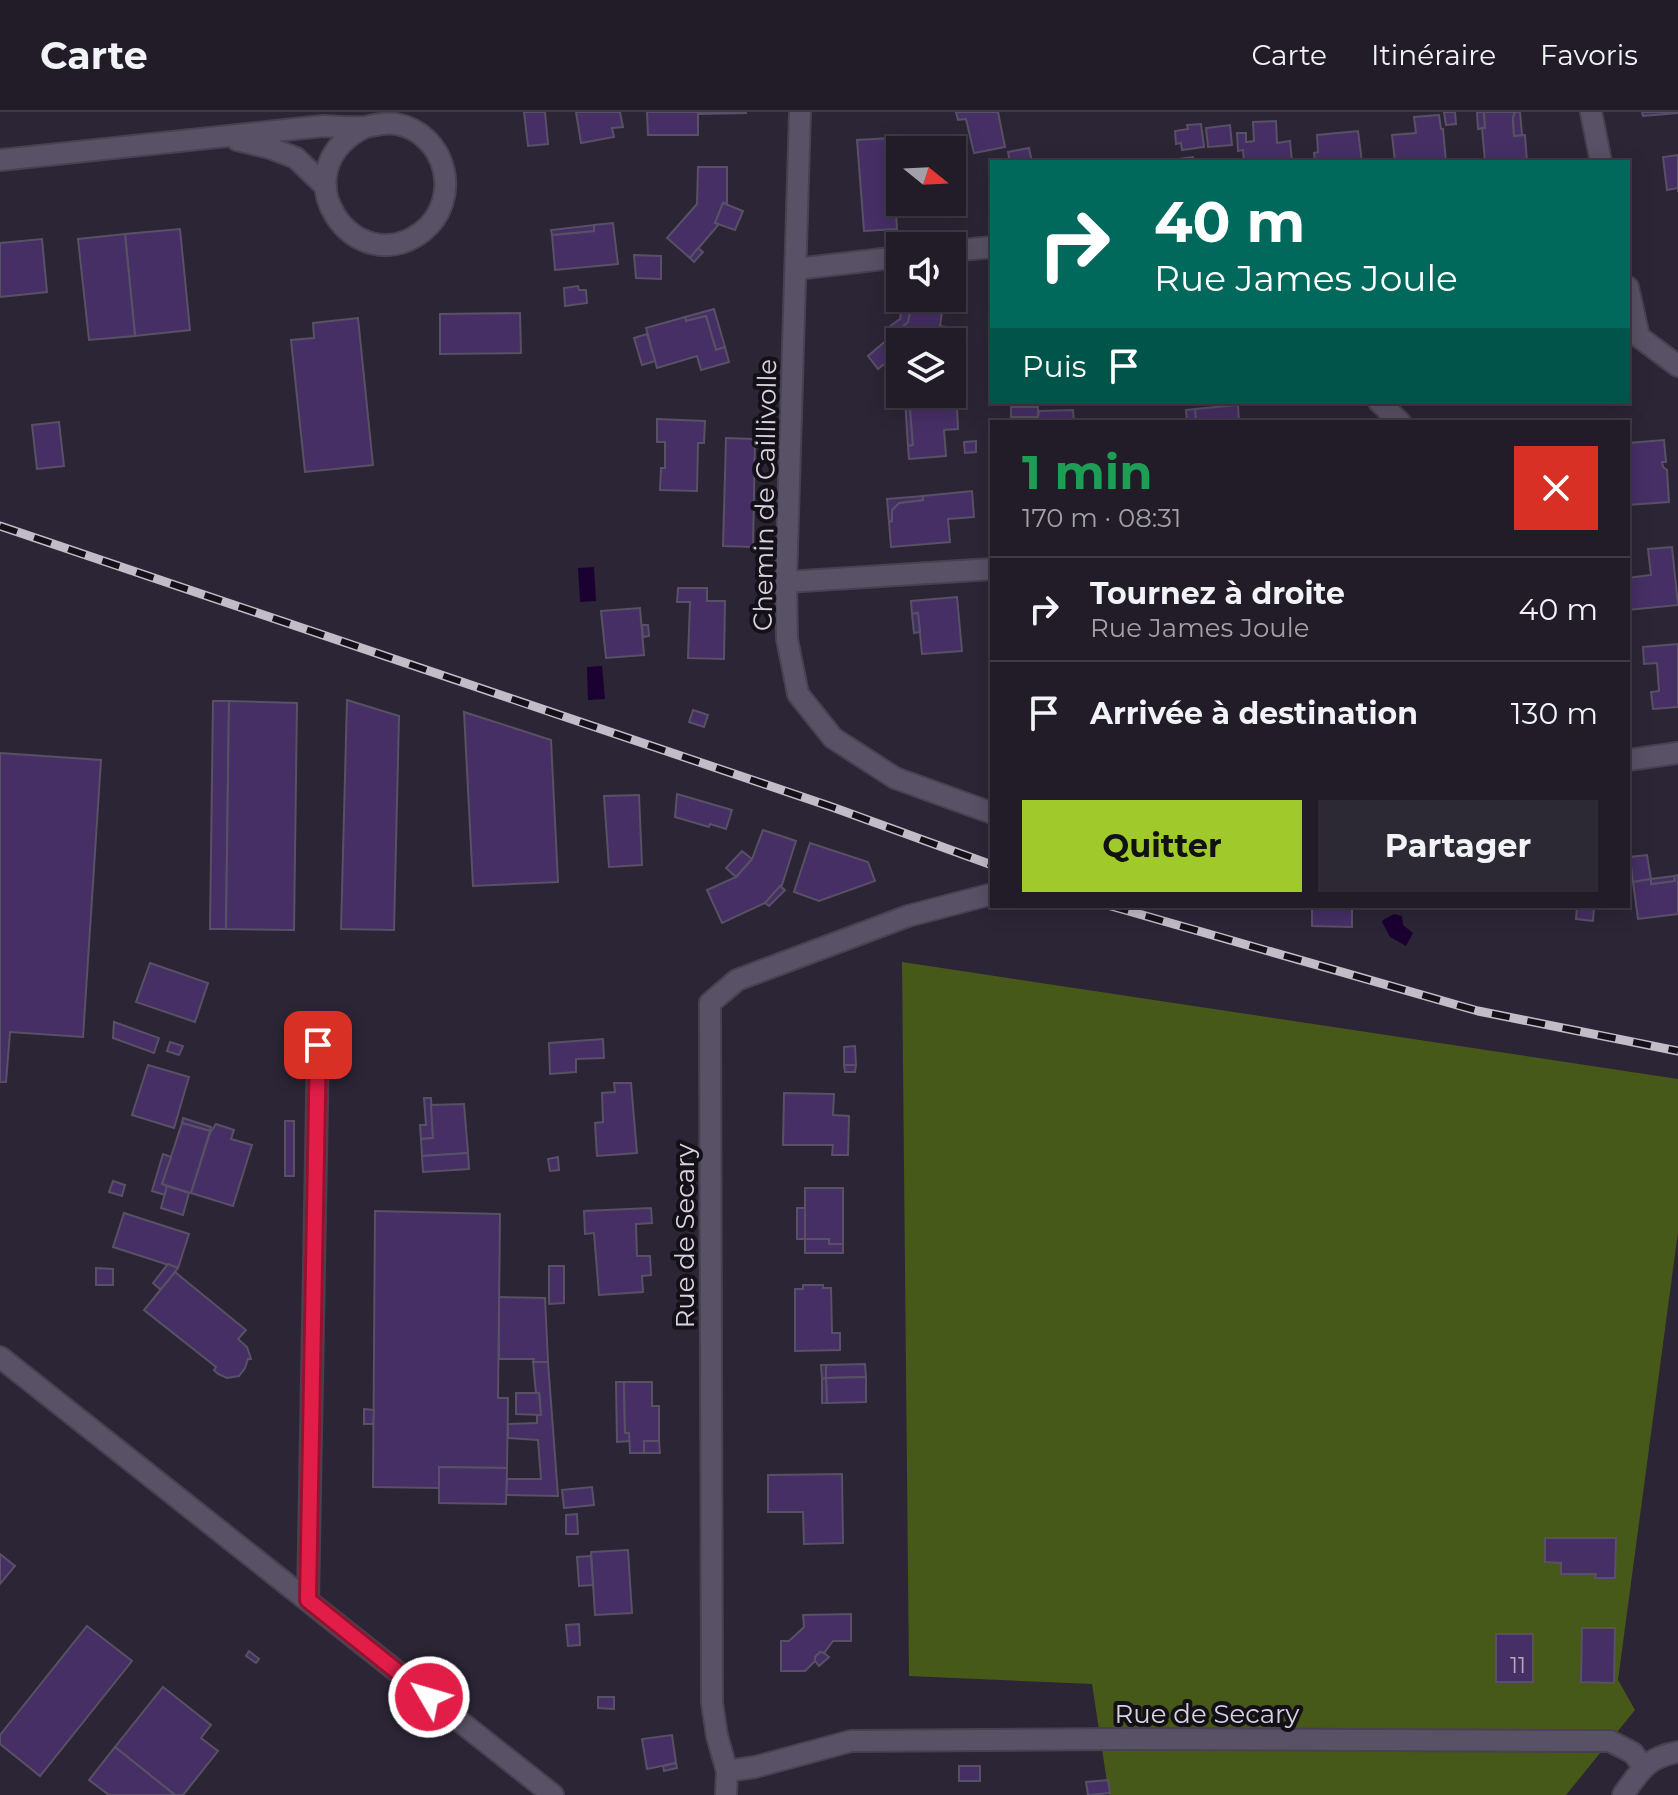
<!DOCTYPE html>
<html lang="fr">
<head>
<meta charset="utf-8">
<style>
	:root { --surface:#211c28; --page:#2d2934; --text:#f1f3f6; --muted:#a2a1a8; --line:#3e3a45; --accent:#a0c92c }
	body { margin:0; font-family:Montserrat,sans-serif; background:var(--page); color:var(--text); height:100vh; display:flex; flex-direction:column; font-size:30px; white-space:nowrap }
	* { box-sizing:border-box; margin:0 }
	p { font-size:26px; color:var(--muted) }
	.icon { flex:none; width:44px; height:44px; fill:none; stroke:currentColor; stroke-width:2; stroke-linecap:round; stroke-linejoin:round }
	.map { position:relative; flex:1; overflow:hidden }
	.details { position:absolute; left:990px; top:308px; width:640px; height:488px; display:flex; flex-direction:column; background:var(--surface); border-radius:0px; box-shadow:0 4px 20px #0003,0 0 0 2px var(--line) }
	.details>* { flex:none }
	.hud { position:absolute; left:990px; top:48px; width:640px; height:244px; border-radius:0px; box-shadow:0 4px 20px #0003,0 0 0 2px var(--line); background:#00695c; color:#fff; overflow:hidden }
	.needle { width:52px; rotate:108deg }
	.fabs { position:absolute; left:886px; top:24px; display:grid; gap:16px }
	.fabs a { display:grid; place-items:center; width:80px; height:80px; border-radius:0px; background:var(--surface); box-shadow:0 4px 20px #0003,0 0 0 2px var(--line); font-size:40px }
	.pin { position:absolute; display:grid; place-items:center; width:68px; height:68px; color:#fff; margin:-34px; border-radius:16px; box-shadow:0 4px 12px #0006 }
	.me { position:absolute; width:88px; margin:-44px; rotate:308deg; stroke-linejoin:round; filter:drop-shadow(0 0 6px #0008) }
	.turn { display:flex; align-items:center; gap:28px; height:168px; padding:0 32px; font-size:36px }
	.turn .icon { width:104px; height:104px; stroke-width:2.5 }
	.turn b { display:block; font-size:56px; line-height:68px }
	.then { display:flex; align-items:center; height:76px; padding:0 32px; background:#0003; gap:16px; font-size:30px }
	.round { display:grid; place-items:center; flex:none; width:84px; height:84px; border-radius:0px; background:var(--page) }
	.summary { display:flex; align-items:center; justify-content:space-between; height:136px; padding:0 32px }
	h1 { font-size:48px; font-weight:700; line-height:60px; color:#1e9e55 }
	.primary-button { display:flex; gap:16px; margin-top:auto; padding:16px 32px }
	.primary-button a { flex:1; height:92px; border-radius:0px; background:var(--accent); color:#111; font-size:32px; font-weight:700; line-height:92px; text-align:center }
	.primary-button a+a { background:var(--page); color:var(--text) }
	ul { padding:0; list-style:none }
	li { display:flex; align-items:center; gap:24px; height:104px; padding:0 32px; border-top:2px solid var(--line) }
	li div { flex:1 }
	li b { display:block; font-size:30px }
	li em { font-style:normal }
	header { display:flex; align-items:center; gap:48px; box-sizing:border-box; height:112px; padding:0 40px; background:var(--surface); border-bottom:2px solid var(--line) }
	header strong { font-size:38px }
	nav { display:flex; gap:44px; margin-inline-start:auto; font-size:28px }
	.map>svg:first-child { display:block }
	.forest { fill:#475918 }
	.water { fill:#1a0132 }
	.building { fill:#462f65; stroke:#585165; stroke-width:2 }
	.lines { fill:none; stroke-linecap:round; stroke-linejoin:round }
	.minor-casing { stroke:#474150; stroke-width:24 }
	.tertiary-casing { stroke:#474150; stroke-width:24 }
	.minor { stroke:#595266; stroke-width:20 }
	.tertiary { stroke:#595266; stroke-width:20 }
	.rail-casing { stroke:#c1bcc8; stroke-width:9 }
	.rail { stroke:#131018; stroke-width:6; stroke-dasharray:18; stroke-linecap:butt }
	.route-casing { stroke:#92132f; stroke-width:20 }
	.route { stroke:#e11d48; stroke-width:14 }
	.labels { text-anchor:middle; stroke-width:8; stroke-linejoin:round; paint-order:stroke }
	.number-label { font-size:22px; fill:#b3aac0 }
	.street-label { font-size:26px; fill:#d7d3de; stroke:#131018 }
</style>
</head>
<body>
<header>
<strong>Carte</strong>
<nav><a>Carte</a><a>Itinéraire</a><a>Favoris</a></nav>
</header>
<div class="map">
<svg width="1678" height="1683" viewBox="0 0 1678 1683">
	<rect width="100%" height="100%" fill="#2c2536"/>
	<polygon class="forest" points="902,850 1678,967 1678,1120 1618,1568 1635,1598 1566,1683 1109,1683 1092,1572 909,1564"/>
	<g class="water">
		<polygon points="594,455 596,489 580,490 578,456"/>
		<polygon points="602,554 605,587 588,588 587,555"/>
		<polygon points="1394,802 1402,804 1403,813 1413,821 1406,834 1390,825 1382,810 1383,808"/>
	</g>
	<g class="building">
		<polygon points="524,0 545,0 548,32 528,34"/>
		<polygon points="576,0 620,0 623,15 612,16 614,25 581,31"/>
		<polygon points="647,0 746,0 746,1 698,2 698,23 648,23"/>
		<polygon points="956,0 998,0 1005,35 974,41 966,7 958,8"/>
		<polygon points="1444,0 1455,0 1456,12 1446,13"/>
		<polygon points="1477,0 1484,0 1485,16 1478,17"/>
		<polygon points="1484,0 1515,0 1513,6 1514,24 1525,23 1527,50 1485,50 1482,16 1485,16"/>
		<polygon points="1515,0 1520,0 1522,23 1514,24 1513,6"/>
		<polygon points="1642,0 1678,0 1678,1 1643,4"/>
		<polygon points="1439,3 1441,17 1443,17 1446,50 1395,50 1392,23 1416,21 1414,5"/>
		<polygon points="1276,9 1277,31 1290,29 1292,50 1244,50 1243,38 1238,39 1237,21 1246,21 1246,30 1254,29 1253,10"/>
		<polygon points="1201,12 1204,35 1182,38 1181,31 1176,32 1175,19 1188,17 1187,13"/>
		<polygon points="1230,13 1232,33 1208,35 1206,16"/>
		<polygon points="1358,19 1362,50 1315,50 1314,41 1318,40 1317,23"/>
		<polygon points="891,26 897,117 864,119 857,28"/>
		<polygon points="1029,36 1032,50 1010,50 1008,40"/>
		<polygon points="1678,43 1678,80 1678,76 1667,78 1663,45"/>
		<polygon points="1193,45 1194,50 1155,50"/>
		<polygon points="698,55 727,55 727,92 723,91 715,111 719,112 690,146 667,126 697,92"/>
		<polygon points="723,91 743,99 735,118 715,111"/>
		<polygon points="613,111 618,152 555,158 552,123 594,119 594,113"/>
		<polygon points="594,113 594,119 552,123 551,118"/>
		<polygon points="180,117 190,218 135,224 125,122"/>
		<polygon points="125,122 135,224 89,228 78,127"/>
		<polygon points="42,127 47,180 0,185 0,131"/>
		<polygon points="698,136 703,140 694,150 690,146"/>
		<polygon points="634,143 661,144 661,167 636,166"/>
		<polygon points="578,174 579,178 586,178 587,191 565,194 564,176"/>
		<polygon points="909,186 944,186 940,214 955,216 952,235 952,230 900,230 900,248 898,250 893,245 878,257 868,244 908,210 911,195 908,195"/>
		<polygon points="902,194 911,195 908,210 894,222 889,215 900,207"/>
		<polygon points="714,197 725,235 716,238 706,204 686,209 685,205"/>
		<polygon points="520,201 521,241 440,242 440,202"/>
		<polygon points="706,204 716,238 725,235 729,250 701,258 697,244 657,256 646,216 685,205 686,209"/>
		<polygon points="358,206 373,353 305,360 291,228 314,226 313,211"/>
		<polygon points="647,222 655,249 642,253 634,226"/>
		<polygon points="924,286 924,296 910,296 913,333 908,334 905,288"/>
		<polygon points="957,293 958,317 944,318 946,344 909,347 908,334 913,333 910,296"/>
		<polygon points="1238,293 1239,310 1196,310 1195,297"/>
		<rect x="1011" y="295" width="27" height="10"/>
		<polygon points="1195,297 1196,310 1187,310 1186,298"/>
		<polygon points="1073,298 1074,310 996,310 1012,309 1011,305 1038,305 1039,299"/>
		<polygon points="657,307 705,309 704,331 698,331 697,379 660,378 661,356 665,356 665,330 657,330"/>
		<polygon points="59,310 64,354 37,357 32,313"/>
		<polygon points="726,326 755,327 753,435 723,434"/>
		<polygon points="1664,328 1666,350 1662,350 1663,355 1667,358 1669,390 1628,393 1628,370 1631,370 1628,331"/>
		<polygon points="976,329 976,340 965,341 964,330"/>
		<polygon points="972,379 974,405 948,407 950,430 891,435 889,410 892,409 892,398 899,391 923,388 923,384"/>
		<polygon points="923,384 923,388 899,391 892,398 892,409 889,410 887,387"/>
		<polygon points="1672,435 1678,493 1628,498 1628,466 1651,463 1648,437"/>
		<polygon points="678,476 707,476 707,489 725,489 724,547 688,546 690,490 677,490"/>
		<polygon points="957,485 962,539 922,542 918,501 912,502 911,489"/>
		<polygon points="640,496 644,543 606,546 601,499"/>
		<polygon points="918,501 920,520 914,521 912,502"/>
		<polygon points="642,513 648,513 649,524 643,525"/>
		<polygon points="1678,532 1678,595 1653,597 1651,580 1659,579 1657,551 1644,552 1643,535"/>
		<polygon points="347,588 399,604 394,818 341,817"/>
		<polygon points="213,589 229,589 226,817 210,817"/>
		<polygon points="229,589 297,591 294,818 226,817"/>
		<polygon points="693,598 708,603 704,615 689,610"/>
		<polygon points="464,600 551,628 558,770 473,774"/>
		<polygon points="0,641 101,648 83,925 10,920 6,970 0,970"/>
		<polygon points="677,682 732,698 726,717 710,712 709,715 675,705"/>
		<polygon points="639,683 642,753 609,755 604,684"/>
		<polygon points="763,718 796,729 782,773 765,791 722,811 707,778 736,765 752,747"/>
		<polygon points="810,731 868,750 875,769 819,789 794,780"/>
		<polygon points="742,739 752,747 736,765 726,756"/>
		<polygon points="1647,743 1651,767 1633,770 1630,745"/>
		<polygon points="1678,763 1678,802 1638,807 1633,770 1651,767 1651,772 1675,769 1674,764"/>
		<polygon points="1674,764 1675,769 1651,772 1651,767"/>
		<polygon points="780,774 785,778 769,794 765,791"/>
		<polygon points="1312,794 1352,794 1352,815 1312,814"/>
		<polygon points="1577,794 1594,794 1593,809 1576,807"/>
		<polygon points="150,851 208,871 195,910 136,890"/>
		<polygon points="114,910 159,926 154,941 113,926"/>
		<polygon points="603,927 604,946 576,947 576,960 550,962 549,931"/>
		<polygon points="170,930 183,934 179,943 167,939"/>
		<polygon points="855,934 856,953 844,953 844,935"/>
		<polygon points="148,953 189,965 174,1016 132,1003"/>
		<polygon points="844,953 856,953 855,960 845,960"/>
		<polygon points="614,971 631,971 637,1041 597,1044 595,1011 603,1010 602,981 615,980"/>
		<polygon points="784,981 834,982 833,1003 849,1004 848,1043 832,1043 833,1033 783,1033"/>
		<polygon points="424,986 431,986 433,1026 421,1027 420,1013 426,1013"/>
		<polygon points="464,992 468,1041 422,1044 421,1027 433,1026 431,993"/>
		<polygon points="183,1006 211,1015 210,1019 182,1011"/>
		<rect x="285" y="1009" width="9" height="55"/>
		<polygon points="182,1011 210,1019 191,1081 162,1072"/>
		<polygon points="216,1012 234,1018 231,1027 252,1033 233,1094 191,1081 210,1021"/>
		<polygon points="468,1041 469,1057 423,1060 422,1044"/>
		<polygon points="163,1042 171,1045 162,1072 167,1074 165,1083 152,1079"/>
		<polygon points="558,1045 559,1058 550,1059 548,1047"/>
		<polygon points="113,1069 125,1073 122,1084 109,1080"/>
		<polygon points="167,1074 189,1081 183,1103 161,1096"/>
		<polygon points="805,1076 843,1076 843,1132 829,1132 829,1127 805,1127"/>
		<polygon points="651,1096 652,1111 636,1112 637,1144 650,1144 651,1163 642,1164 643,1180 599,1183 594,1121 585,1122 584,1099"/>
		<rect x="797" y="1096" width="8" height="31"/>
		<polygon points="375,1099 500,1102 498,1286 508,1286 507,1356 439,1355 439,1376 373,1375"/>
		<polygon points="124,1101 189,1122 178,1156 113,1135"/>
		<polygon points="805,1127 829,1127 829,1132 843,1132 843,1141 805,1141"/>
		<polygon points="168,1152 178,1156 161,1178 153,1171"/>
		<polygon points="549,1154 564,1154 564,1191 549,1192"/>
		<polygon points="96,1156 113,1157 113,1173 96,1173"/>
		<polygon points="175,1160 246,1218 238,1227 247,1235 251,1247 248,1247 245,1256 239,1264 227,1266 218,1262 214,1258 216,1255 144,1198"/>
		<polygon points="803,1173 823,1173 823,1176 831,1176 832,1221 840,1221 840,1238 795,1239 795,1177 803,1177"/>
		<polygon points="499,1185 545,1186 548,1250 533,1250 534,1247 499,1247"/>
		<polygon points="533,1250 548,1250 558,1384 506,1383 507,1367 541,1367 538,1328 508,1326 508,1312 537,1311 537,1303 541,1303 539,1281 536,1281"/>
		<polygon points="865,1252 866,1265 826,1266 826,1253"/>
		<polygon points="821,1253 826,1253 826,1266 822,1267"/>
		<polygon points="866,1265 866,1290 827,1291 826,1266"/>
		<polygon points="826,1266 827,1291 822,1291 822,1267"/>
		<polygon points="616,1270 624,1270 625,1321 629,1321 630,1329 617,1330"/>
		<polygon points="624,1270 652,1270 652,1294 659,1294 659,1329 644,1329 644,1341 630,1341 629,1321 625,1321"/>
		<polygon points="516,1281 539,1281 541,1303 516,1302"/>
		<polygon points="364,1297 374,1298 373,1312 364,1312"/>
		<polygon points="644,1329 659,1329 660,1341 644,1341"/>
		<polygon points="439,1355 507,1356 506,1392 439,1391"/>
		<polygon points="842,1362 843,1431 804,1432 803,1400 768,1400 768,1363"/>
		<polygon points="592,1375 594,1393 564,1396 562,1378"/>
		<polygon points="577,1402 578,1422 566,1422 566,1403"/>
		<polygon points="1545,1426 1616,1426 1615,1466 1595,1466 1596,1462 1561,1462 1561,1451 1545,1450"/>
		<polygon points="628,1438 632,1501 595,1503 591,1440"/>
		<polygon points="0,1442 15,1454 0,1472"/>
		<polygon points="591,1444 593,1473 579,1474 577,1445"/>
		<polygon points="851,1502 851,1529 833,1529 824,1541 820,1540 815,1545 815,1549 805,1559 781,1559 781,1529 789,1529 804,1515 803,1503"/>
		<polygon points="579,1512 580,1533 568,1534 566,1513"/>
		<polygon points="87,1514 132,1549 40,1664 0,1632 0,1623"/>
		<polygon points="1582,1516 1615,1516 1614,1571 1581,1570"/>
		<rect x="1496" y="1522" width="37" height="48"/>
		<polygon points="249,1539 259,1547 256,1551 246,1544"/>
		<polygon points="820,1540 824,1541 829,1545 819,1554 815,1549 815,1545"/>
		<polygon points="163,1575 211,1613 201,1626 218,1639 183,1683 175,1683 115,1635"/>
		<polygon points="598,1585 614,1585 614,1597 598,1596"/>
		<polygon points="672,1623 676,1651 647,1657 642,1627"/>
		<polygon points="115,1635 175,1683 109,1683 89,1668"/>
		<polygon points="676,1651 677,1656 664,1659 663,1654"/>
		<rect x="959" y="1654" width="21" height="15"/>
		<polygon points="1108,1668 1110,1681 1088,1683 1086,1670"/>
	</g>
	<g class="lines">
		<g class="minor-casing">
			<g id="minor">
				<polyline points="800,0 786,470 787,527 798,582 833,626 895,666 992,701"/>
				<polyline points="1591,0 1601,50"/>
				<polyline points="237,28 270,36 296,46 326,75"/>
				<path d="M0,48L323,14C337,15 352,16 366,15C376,13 385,10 396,12C447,21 463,88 422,120C354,171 277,59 365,15"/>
				<polyline points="952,139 992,135"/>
				<polyline points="796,157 900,145"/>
				<polyline points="1628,175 1639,225 1678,254"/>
				<polyline points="1379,290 1400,310"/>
				<polyline points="786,470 992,457"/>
				<polyline points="1628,648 1678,641"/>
				<polyline points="308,1488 318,933"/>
				<polyline points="727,1659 717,1624 712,1591 710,891 737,868 908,804 992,782"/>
				<polyline points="726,1683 727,1659 755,1655 851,1629 1122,1627 1610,1629 1633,1641 1643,1654"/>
				<path d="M1623,1683C1640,1659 1647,1645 1678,1640"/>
			</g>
		</g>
		<g class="tertiary-casing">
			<polyline id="tertiary" points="0,1245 553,1683"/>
		</g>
		<use href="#minor" class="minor"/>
		<use href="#tertiary" class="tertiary"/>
		<g class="rail-casing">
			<g id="rail">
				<polyline points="0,414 832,695 992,753"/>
				<polyline points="1111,794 1478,899 1678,939"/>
			</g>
		</g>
		<use href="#rail" class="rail"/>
	</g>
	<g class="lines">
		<g class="route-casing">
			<polyline id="route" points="318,933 308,1488 429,1585"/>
		</g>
		<use href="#route" class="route"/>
	</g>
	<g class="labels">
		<g class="number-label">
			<text x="1518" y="1561">11</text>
		</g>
		<g class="street-label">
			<text transform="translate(765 383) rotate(-89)" y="9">Chemin de Caillivolle</text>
			<text transform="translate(685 1124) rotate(-90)" y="9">Rue de Secary</text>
			<text x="1207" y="1611">Rue de Secary</text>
		</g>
	</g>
</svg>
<div class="fabs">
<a><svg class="needle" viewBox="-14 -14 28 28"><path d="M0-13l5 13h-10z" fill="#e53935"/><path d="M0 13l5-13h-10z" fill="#a2a1a8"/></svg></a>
<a><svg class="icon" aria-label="sound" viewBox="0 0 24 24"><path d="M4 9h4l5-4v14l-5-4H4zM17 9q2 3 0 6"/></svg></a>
<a><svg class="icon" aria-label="layers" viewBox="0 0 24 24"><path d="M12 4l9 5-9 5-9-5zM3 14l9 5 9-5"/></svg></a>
</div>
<div class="pin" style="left:318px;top:933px;background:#d93025"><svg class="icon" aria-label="arrive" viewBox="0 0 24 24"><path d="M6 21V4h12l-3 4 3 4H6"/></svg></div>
<svg class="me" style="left:429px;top:1585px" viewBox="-20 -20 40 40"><circle r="17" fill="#e11d48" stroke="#fff" stroke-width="3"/><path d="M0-11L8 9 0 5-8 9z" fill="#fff"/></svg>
<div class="hud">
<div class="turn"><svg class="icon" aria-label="right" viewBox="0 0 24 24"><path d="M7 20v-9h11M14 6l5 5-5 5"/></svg><div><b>40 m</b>Rue James Joule</div></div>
<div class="then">Puis<svg class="icon" aria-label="arrive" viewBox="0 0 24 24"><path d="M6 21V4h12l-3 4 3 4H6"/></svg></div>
</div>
<section class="details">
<div class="summary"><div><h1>1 min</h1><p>170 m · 08:31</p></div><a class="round" style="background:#d93025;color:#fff"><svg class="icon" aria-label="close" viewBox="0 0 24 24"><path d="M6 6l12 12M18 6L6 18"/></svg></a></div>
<ul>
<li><svg class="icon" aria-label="right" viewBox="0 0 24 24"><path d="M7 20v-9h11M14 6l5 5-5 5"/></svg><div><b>Tournez à droite</b><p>Rue James Joule</p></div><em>40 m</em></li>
<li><svg class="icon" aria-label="arrive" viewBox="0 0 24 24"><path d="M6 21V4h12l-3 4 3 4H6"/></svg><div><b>Arrivée à destination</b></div><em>130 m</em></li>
</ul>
<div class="primary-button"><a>Quitter</a><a>Partager</a></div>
</section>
</div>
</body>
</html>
